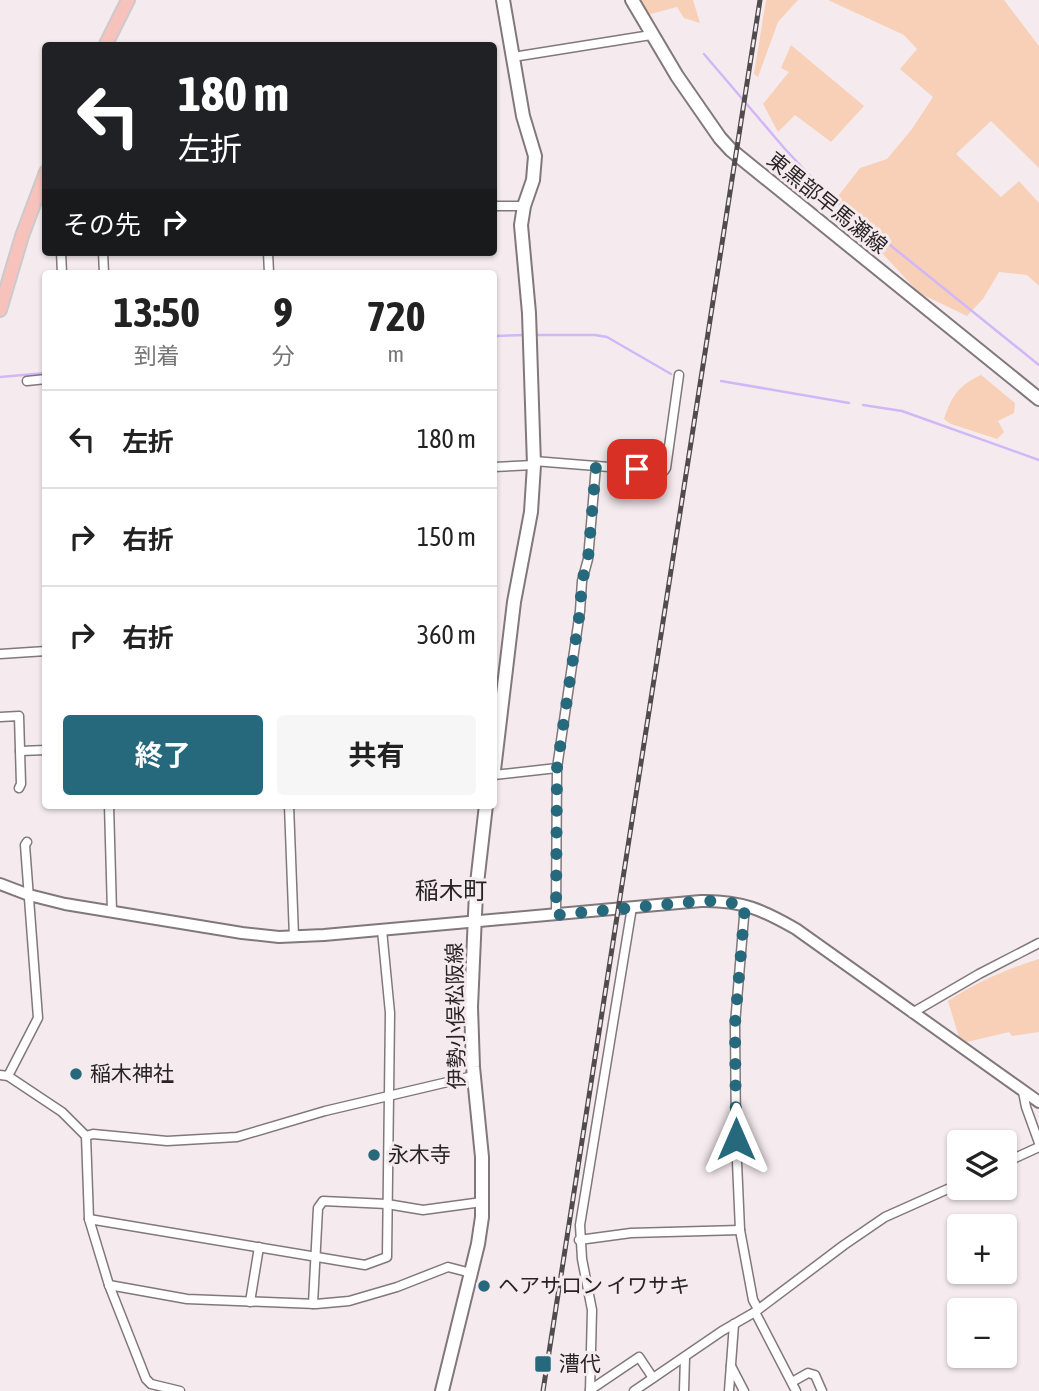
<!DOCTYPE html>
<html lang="ja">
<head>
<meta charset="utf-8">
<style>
	:root { --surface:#fff; --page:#f6f6f6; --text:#222; --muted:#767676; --line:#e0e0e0; --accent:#27697c }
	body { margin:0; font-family:"Asap Condensed","Noto Sans JP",sans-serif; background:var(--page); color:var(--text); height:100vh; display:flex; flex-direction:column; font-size:26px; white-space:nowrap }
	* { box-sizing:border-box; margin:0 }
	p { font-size:23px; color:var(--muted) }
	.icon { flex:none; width:38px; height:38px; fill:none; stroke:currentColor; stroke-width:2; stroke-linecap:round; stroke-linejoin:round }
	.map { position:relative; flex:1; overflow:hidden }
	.side { position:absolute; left:42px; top:270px; width:455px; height:539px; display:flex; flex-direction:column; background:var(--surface); border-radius:7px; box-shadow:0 2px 5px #0004 }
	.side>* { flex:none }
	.hud { position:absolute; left:42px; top:42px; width:455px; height:214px; border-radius:7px; box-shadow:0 2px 5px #0004; background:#202124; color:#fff; overflow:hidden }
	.buttons { position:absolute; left:947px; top:1130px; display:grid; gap:14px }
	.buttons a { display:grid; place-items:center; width:70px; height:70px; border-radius:7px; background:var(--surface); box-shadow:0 2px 5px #0004; font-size:35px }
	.pin { position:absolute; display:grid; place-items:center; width:60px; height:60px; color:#fff; margin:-30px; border-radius:14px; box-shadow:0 4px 10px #0006 }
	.me { position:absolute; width:77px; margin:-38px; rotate:0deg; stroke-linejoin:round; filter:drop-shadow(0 0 5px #0008) }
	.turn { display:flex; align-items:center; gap:24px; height:147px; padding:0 21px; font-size:32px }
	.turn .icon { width:91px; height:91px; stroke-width:2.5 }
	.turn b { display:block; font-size:49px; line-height:60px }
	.then { display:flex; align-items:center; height:66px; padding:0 21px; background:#0003; gap:14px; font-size:26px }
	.eta { display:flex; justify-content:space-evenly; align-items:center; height:119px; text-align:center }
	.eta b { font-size:42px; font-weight:700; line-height:49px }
	.button { display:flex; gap:14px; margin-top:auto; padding:14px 21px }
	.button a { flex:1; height:80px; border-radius:7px; background:var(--accent); color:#fff; font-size:28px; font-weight:700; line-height:80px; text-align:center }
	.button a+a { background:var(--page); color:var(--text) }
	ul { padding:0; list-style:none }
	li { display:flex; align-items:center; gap:21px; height:98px; padding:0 21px; border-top:2px solid var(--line) }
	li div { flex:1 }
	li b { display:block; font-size:26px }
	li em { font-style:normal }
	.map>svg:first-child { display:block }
	.green { fill:#f7d0b7 }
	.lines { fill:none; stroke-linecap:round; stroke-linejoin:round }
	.stream { stroke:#d1b7f7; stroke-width:2.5 }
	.minor-casing { stroke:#81787b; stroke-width:11 }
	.tertiary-casing { stroke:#81787b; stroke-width:14 }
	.secondary-casing { stroke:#81787b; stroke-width:16 }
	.primary-casing { stroke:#cbcacb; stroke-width:16 }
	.minor { stroke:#fff; stroke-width:8 }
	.tertiary { stroke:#fff; stroke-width:10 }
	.secondary { stroke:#fff; stroke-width:12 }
	.primary { stroke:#f8c2bc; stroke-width:12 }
	.rail-casing { stroke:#504b4c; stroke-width:5 }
	.rail { stroke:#f5ebee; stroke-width:2.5; stroke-dasharray:8; stroke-linecap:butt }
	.route { stroke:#27697c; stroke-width:12; stroke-dasharray:0 21.6 }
	.poi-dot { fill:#27697c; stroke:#f5ebee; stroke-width:2.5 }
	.labels { text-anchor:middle; stroke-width:6; stroke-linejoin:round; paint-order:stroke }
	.street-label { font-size:21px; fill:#282425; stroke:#f5ebee }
	.poi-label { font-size:21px; fill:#282425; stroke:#f5ebee; text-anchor:start }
	.quarter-label { font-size:24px; fill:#282425; stroke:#f5ebee }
</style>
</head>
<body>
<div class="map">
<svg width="1039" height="1391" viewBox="0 0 1039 1391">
	<rect width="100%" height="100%" fill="#f5ebee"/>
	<g class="green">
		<polygon points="638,0 693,0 700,23 684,18 677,7 647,15"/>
		<polygon points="766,0 798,0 778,22 758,77 754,74"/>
		<polygon points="828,0 1004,0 1039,46 1039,168 991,121 956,154 1001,197 1019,181 1039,203 1039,286 1027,275 999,272 983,299 967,316 919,293 871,241 838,214 839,195 860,168 887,159 912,129 933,97 900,69 917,49 904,35"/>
		<polygon points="791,45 864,106 831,142 795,115 778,132 763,104 789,72 781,68"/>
		<path d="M981,375L1015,403L1014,413L998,421L1004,432L997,439L951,424L944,419C952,395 958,386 981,375Z"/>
		<path d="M1039,959V1032L1012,1036L1009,1032L967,1042L959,1037L948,1001C977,982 1006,969 1039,959Z"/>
	</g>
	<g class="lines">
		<g class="stream">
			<polyline points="704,54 785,149 828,195 1039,365"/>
			<polyline points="534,335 595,335 607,337 671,374"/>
			<polyline points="494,336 525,335"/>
			<polyline points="0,377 46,373"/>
			<polyline points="721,381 849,403"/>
			<polyline points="863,405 902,411 1039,460"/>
		</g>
		<g class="minor-casing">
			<g id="minor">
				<polyline points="513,57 651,35"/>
				<polyline points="494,206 524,206"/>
				<polyline points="61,252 62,273"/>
				<polyline points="103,252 104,273"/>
				<polyline points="268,252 269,273"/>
				<polyline points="27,381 46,379"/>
				<polyline points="534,461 596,466 588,559 582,581 580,611 557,768 556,915"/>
				<polyline points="596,466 664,471 666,468 679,375"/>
				<polyline points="494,467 534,465"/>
				<polyline points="0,654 46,651"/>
				<polyline points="0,717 19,716 21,784 19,788"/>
				<polyline points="20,751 46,750"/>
				<polyline points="494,775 557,768"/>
				<polyline points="109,805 112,912"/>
				<polyline points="289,805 294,937"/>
				<polyline points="745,905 735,1024 736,1139 740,1230 753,1300 758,1309"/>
				<polyline points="912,1013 979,974 1039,943"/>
				<polyline points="0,1075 8,1076 62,1112 86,1136 89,1219 109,1285 146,1379 151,1384 180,1391"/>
				<polyline points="8,1076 38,1018 25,845 27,842"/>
				<polyline points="1023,1092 1026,1107 1039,1143"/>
				<polyline points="86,1136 93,1134 167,1141 237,1137 325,1111 473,1076"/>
				<polyline points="1004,1163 1039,1147"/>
				<polyline points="89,1219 365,1265 387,1257 390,1013 382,930"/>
				<polyline points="579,1240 631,1233 740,1230"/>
				<polyline points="109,1285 187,1299 316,1304 349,1301 397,1287 448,1267 471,1273"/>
				<polyline points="250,1302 259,1247"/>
				<polyline points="313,1304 318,1208 323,1201 387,1204 423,1210 482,1202"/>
				<polyline points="755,1312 796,1391"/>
				<polyline points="731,1366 744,1391"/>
				<polyline points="792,1382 808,1373 815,1375 822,1391"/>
				<polyline points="590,1390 639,1357 653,1378"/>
				<polyline points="590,1391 592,1310 582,1259 580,1225 632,907"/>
				<polyline points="634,1391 722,1331 755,1312 844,1245 885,1217 959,1184"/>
				<polyline points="684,1391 685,1357"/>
				<polyline points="729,1391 734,1324"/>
			</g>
		</g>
		<g class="tertiary-casing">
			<path id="tertiary" d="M0,884L29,895L65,904L242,933L279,937L324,935L701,901C741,900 763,910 796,929L1039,1102"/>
		</g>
		<g class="secondary-casing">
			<g id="secondary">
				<polyline points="632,0 677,76 720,138 731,150 1039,399"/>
				<polyline points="494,770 514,602 531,512 534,465 529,313 521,225 524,206 533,180 535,156 523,116 503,0"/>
				<polyline points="442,1391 478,1244 482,1217 482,1157 473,1067 471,1007 476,892 486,805"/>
			</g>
		</g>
		<g class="primary-casing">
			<g id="primary">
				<polyline points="105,46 128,0"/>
				<polyline points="0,310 22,236 46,172"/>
			</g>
		</g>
		<use href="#minor" class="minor"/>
		<use href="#tertiary" class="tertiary"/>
		<use href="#secondary" class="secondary"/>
		<use href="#primary" class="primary"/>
		<g class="rail-casing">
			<polyline id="rail" points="543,1391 760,0"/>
		</g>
		<use href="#rail" class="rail"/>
	</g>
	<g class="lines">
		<polyline class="route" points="637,469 596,466 588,559 582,581 580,611 557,768 556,915 701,901 720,901 745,905 735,1024 736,1139"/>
	</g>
	<g class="poi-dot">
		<circle cx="76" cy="1074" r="7"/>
		<circle cx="374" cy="1155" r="7"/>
		<circle cx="484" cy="1286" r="7"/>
		<rect x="534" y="1355" width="18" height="18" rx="3.5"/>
	</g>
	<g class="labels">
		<g class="street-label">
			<text transform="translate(827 203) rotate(39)" y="7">東黒部早馬瀬線</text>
			<text transform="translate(456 1016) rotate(-91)" y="7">伊勢小俣松阪線</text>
		</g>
		<g class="poi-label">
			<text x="90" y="1081">稲木神社</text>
			<text x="388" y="1162">永木寺</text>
			<text x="498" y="1293">ヘアサロン イワサキ</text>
			<text x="559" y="1371">漕代</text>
		</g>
		<g class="quarter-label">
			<text x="451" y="899">稲木町</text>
		</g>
	</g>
</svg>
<div class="buttons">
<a><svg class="icon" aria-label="layers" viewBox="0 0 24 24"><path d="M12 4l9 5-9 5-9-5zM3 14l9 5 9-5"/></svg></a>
<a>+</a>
<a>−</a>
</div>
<div class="pin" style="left:637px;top:469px;background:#d93025"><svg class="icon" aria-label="arrive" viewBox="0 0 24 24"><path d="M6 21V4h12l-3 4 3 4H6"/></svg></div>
<svg class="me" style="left:736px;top:1139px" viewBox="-20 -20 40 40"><path d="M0-17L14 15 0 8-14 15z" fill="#27697c" stroke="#fff" stroke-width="4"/></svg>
<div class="hud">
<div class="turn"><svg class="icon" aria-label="left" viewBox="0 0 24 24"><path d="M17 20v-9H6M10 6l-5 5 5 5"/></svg><div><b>180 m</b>左折</div></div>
<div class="then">その先<svg class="icon" aria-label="right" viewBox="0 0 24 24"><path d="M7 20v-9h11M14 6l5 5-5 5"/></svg></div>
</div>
<section class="side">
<div class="eta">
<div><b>13:50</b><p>到着</p></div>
<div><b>9</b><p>分</p></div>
<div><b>720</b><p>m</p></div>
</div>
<ul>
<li><svg class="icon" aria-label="left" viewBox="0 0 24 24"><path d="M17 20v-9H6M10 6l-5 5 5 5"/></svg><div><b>左折</b></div><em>180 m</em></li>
<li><svg class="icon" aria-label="right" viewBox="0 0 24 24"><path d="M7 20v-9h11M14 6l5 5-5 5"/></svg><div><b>右折</b></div><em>150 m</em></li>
<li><svg class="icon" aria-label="right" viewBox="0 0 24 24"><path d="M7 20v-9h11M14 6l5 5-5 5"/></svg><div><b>右折</b></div><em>360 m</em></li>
</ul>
<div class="button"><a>終了</a><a>共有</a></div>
</section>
</div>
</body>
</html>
